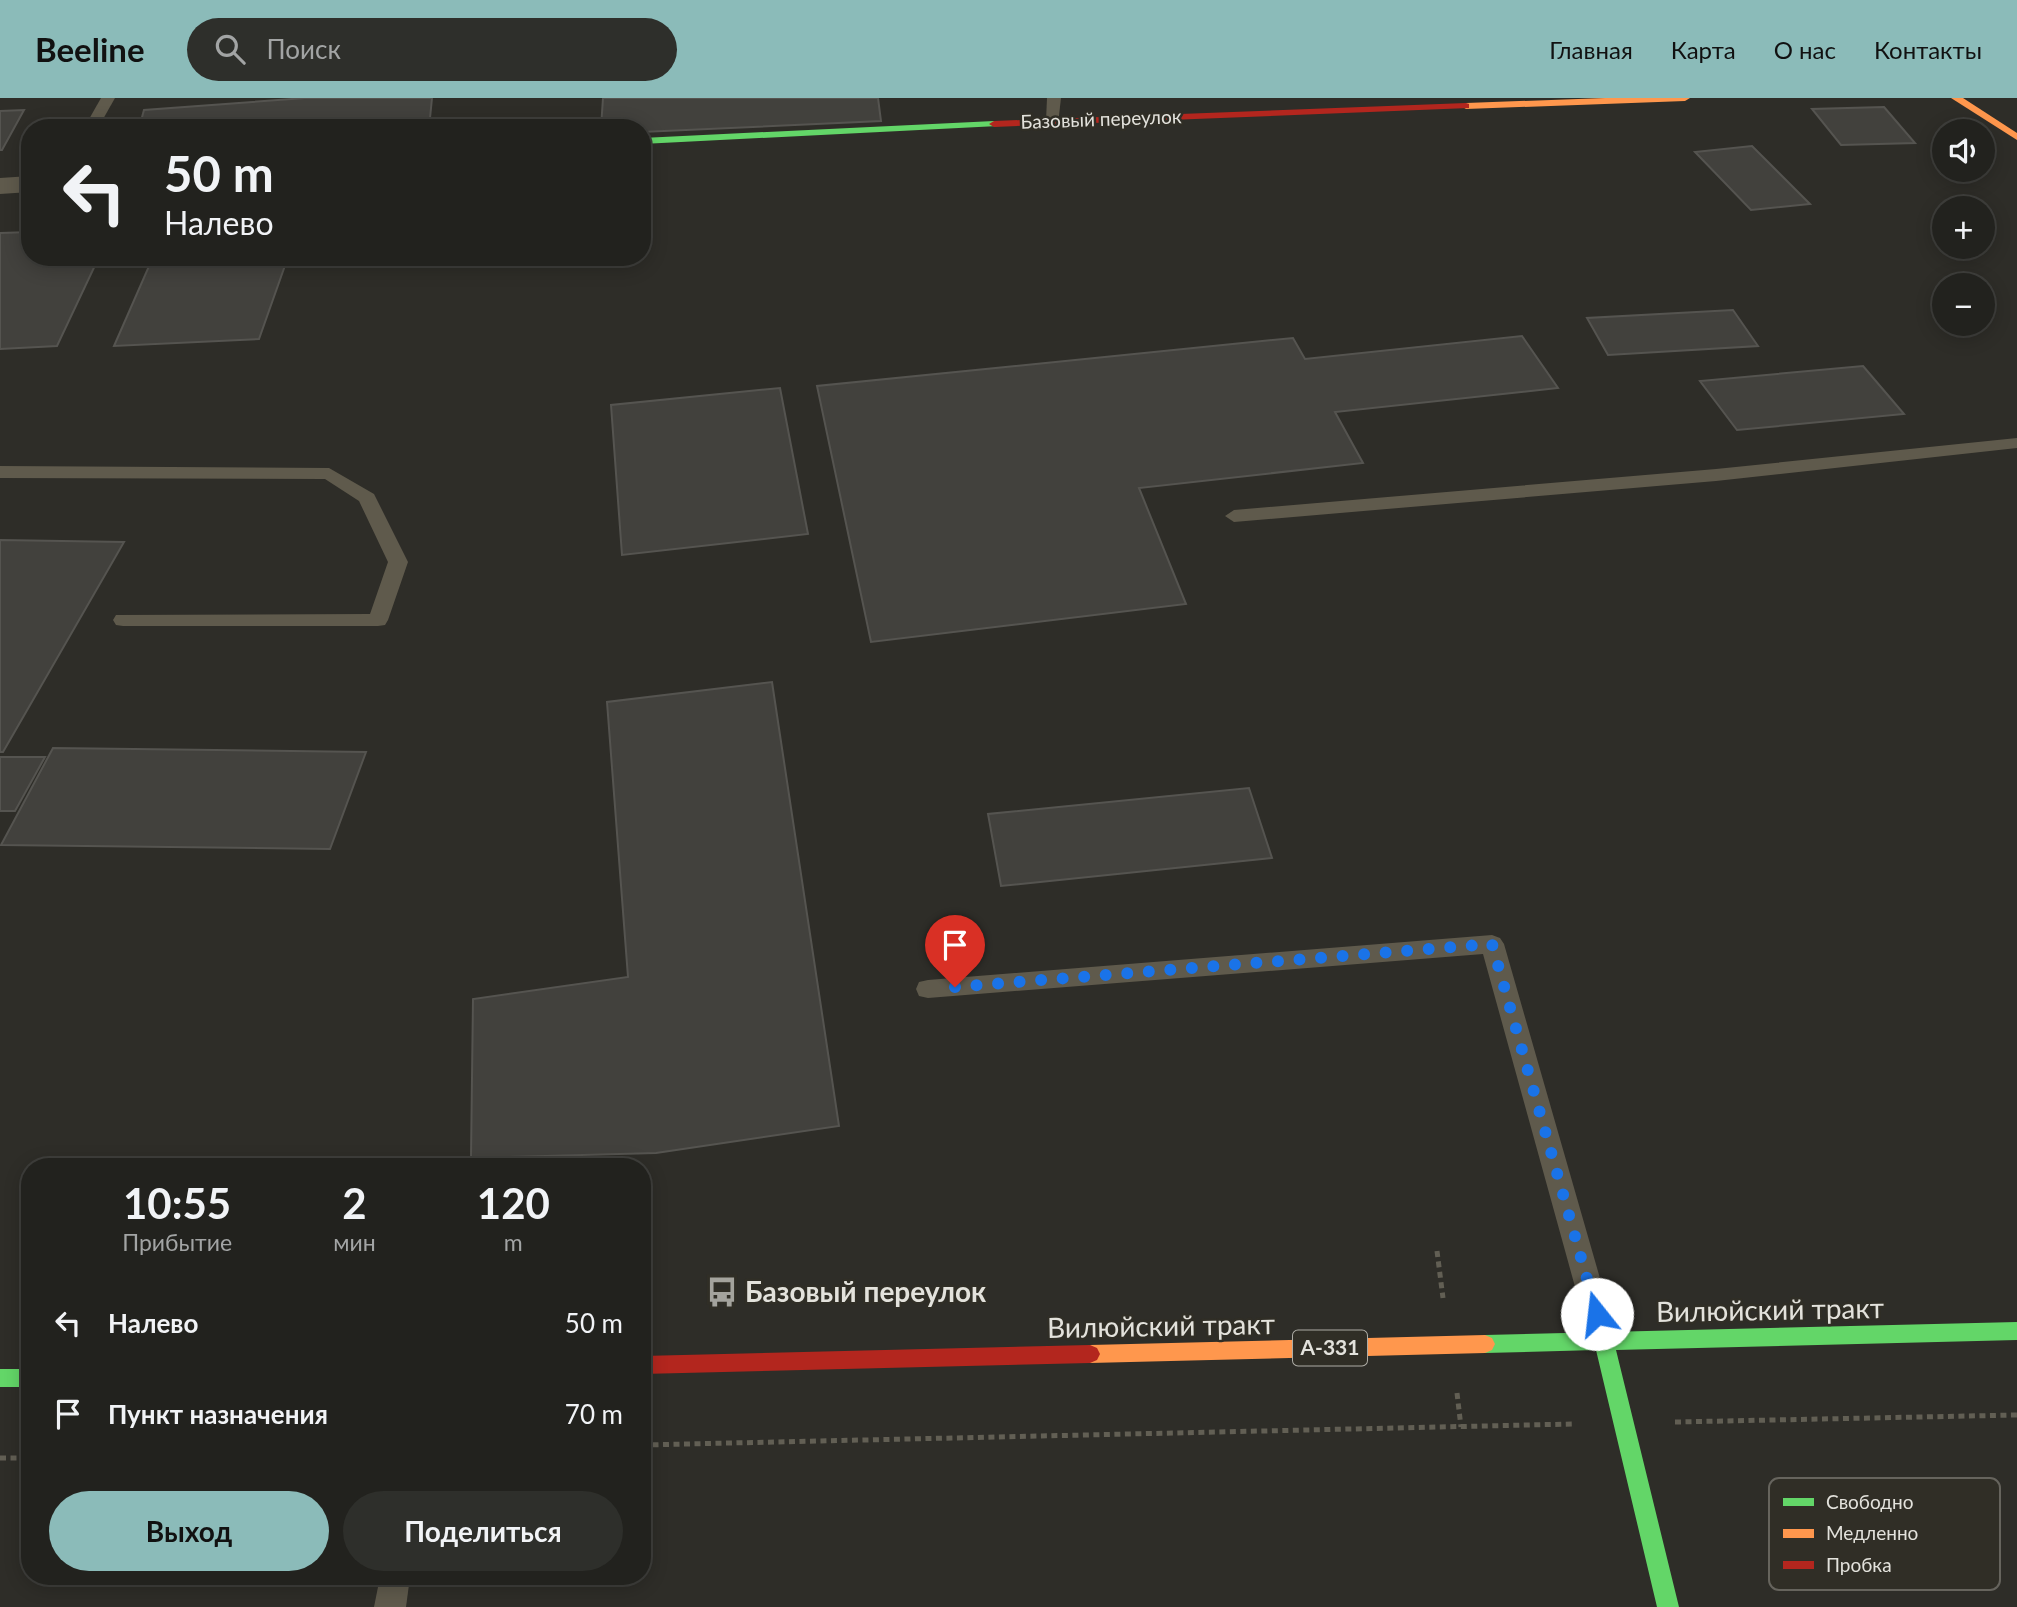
<!DOCTYPE html>
<html lang="ru">
<head>
<meta charset="utf-8">
<style>
	:root { --surface:#22221e; --page:#2e2f2b; --text:#f1f3f6; --muted:#a2a4a4; --line:#3f3f3c; --accent:#8bbbb9 }
	body { margin:0; font-family:Lato,sans-serif; background:var(--page); color:var(--text); height:100vh; display:flex; flex-direction:column; font-size:26px; white-space:nowrap }
	* { box-sizing:border-box; margin:0 }
	p { font-size:23px; color:var(--muted) }
	.icon { flex:none; width:38px; height:38px; fill:none; stroke:currentColor; stroke-width:2; stroke-linecap:round; stroke-linejoin:round }
	.map { position:relative; flex:1; overflow:hidden }
	.sheet { position:absolute; left:21px; top:1060px; width:630px; height:427px; display:flex; flex-direction:column; background:var(--surface); border-radius:28px; box-shadow:0 4px 18px #0003,0 0 0 2px var(--line) }
	.sheet>* { flex:none }
	.banner { position:absolute; left:21px; top:21px; width:630px; height:147px; border-radius:28px; box-shadow:0 4px 18px #0003,0 0 0 2px var(--line); background:#22221e; color:var(--text); overflow:hidden }
	.controls { position:absolute; left:1932px; top:21px; display:grid; gap:14px }
	.controls a { display:grid; place-items:center; width:63px; height:63px; border-radius:50%; background:var(--surface); box-shadow:0 4px 18px #0003,0 0 0 2px var(--line); font-size:35px }
	.pin { position:absolute; display:grid; place-items:center; width:60px; height:60px; color:#fff; margin:-72px -30px; border-radius:50% 50% 50% 0; rotate:-45deg; box-shadow:0 0 7px #0007 }
	.pin .icon { rotate:45deg }
	.me { position:absolute; width:77px; margin:-38px; rotate:344deg; stroke-linejoin:round; filter:drop-shadow(0 0 5px #0008) }
	.turn { display:flex; align-items:center; gap:24px; height:147px; padding:0 28px; font-size:32px }
	.turn .icon { width:91px; height:91px; stroke-width:2.5 }
	.turn b { display:block; font-size:49px; line-height:60px }
	.eta { display:flex; justify-content:space-evenly; align-items:center; height:119px; text-align:center }
	.eta b { font-size:42px; font-weight:700; line-height:49px }
	.primary-button { display:flex; gap:14px; margin-top:auto; padding:14px 28px }
	.primary-button a { flex:1; height:80px; border-radius:42px; background:var(--accent); color:#111; font-size:28px; font-weight:700; line-height:80px; text-align:center }
	.primary-button a+a { background:var(--page); color:var(--text) }
	ul { padding:0; list-style:none }
	li { display:flex; align-items:center; gap:21px; height:91px; padding:0 28px }
	li div { flex:1 }
	li b { display:block; font-size:26px }
	li em { font-style:normal }
	header { display:flex; align-items:center; gap:42px; box-sizing:border-box; height:98px; padding:0 35px; background:var(--accent); color:#111 }
	header strong { font-size:33px }
	nav { display:flex; gap:38px; margin-inline-start:auto; font-size:24px }
	.search { width:490px; height:63px; background:var(--page); display:flex; align-items:center; gap:18px; box-sizing:border-box; padding:0 24px; border-radius:38px; color:var(--muted); font-size:26px }
	.map>svg:first-child { display:block }
	.building { fill:#42413d; stroke:#555450; stroke-width:2 }
	.lines { fill:none; stroke-linecap:round; stroke-linejoin:round }
	.path { stroke:#625f54; stroke-width:5; stroke-dasharray:6 4.5; stroke-linecap:butt }
	.lane { fill:#5f5a4c; fill-rule:evenodd }
	.street { fill:#5f5a4c; fill-rule:evenodd }
	.fast { fill:#63d668; fill-rule:evenodd }
	.slow { fill:#ff974d; fill-rule:evenodd }
	.jam { fill:#b3261e; fill-rule:evenodd }
	.route { stroke:#1a73e8; stroke-width:12; stroke-dasharray:0 21.6 }
	.labels { text-anchor:middle; stroke-width:5; stroke-linejoin:round; paint-order:stroke }
	.far-street-label { font-size:19px; fill:#e3e2dc; stroke:#302e26 }
	.shield { fill:#302e26; stroke:#adaca5; stroke-width:2 }
	.shield-label { font-size:21px; font-weight:bold; fill:#e3e2dc }
	.near-poi-label { font-size:28px; font-weight:bold; fill:#e3e2dc; stroke:#302e26; text-anchor:start }
	.near-street-label { font-size:28px; fill:#e3e2dc; stroke:#302e26 }
	.key { fill:#302e26; stroke:#66645d; stroke-width:2 }
	.key-label { font-size:19px; fill:#e3e2dc }
</style>
</head>
<body>
<header>
<strong>Beeline</strong>
<div class="search"><svg class="icon" aria-label="search" viewBox="0 0 24 24"><circle cx="10" cy="10" r="6"/><path d="M15 15l6 6"/></svg>Поиск</div>
<nav><a>Главная</a><a>Карта</a><a>О нас</a><a>Контакты</a></nav>
</header>
<div class="map">
<svg width="2017" height="1509" viewBox="0 0 2017 1509">
	<rect width="100%" height="100%" fill="#2e2d28"/>
	<g class="building">
		<polygon points="305,0 432,0 429,30 139,30 144,12"/>
		<polygon points="603,0 878,0 881,23 642,34 642,30 601,30"/>
		<polygon points="1884,9 1915,45 1841,47 1812,11"/>
		<polygon points="24,12 2,52 0,52 0,13"/>
		<polygon points="1752,48 1810,106 1751,112 1695,54"/>
		<polygon points="30,134 30,159 99,159 57,248 0,251 0,135"/>
		<polygon points="153,159 288,159 259,241 114,248"/>
		<polygon points="1733,212 1758,248 1608,257 1587,220"/>
		<polygon points="1522,238 1558,290 1335,314 1363,365 1139,390 1186,506 871,544 817,288 1293,240 1305,261"/>
		<polygon points="1863,268 1904,316 1737,332 1700,283"/>
		<polygon points="780,290 808,436 622,457 611,307"/>
		<polygon points="0,442 124,444 3,654 0,654"/>
		<polygon points="772,584 839,1028 656,1055 471,1060 473,901 628,879 607,604"/>
		<polygon points="53,650 366,654 330,751 1,747"/>
		<polygon points="0,659 45,659 15,713 0,713"/>
		<polygon points="1249,690 1272,760 1001,788 988,716"/>
	</g>
	<g class="lines">
		<g class="path">
			<polyline points="1437,1153 1443,1200"/>
			<polyline points="1457,1295 1461,1329"/>
			<polyline points="1675,1324 2017,1317"/>
			<polyline points="642,1347 1572,1326"/>
			<polyline points="0,1360 30,1360"/>
		</g>
		<g class="lane">
			<polygon points="101,0 115,0 98,30 84,30"/>
			<polygon points="1047,0 1061,0 1058,26 1048,26 1046,23"/>
			<polygon points="2017,340 2017,350 1716,383 1234,424 1225,418 1234,412 1716,371"/>
			<polygon points="0,368 329,370 374,396 408,464 388,522 385,527 378,528 123,528 116,527 113,522 116,517 370,516 388,464 359,403 325,381 0,380"/>
			<polygon points="1492,837 1500,840 1504,846 1618,1243 1614,1252 1604,1256 1594,1252 1590,1243 1483,856 928,900 919,898 916,891 919,884 928,882"/>
			<polygon points="380,1479 410,1479 406,1509 374,1509"/>
		</g>
		<polygon class="street" points="30,78 30,94 0,96 0,80"/>
		<g class="fast">
			<polygon points="994,23 998,24 998,28 642,46 642,40"/>
			<polygon points="2017,1224 2017,1242 1616,1252 1679,1509 1657,1509 1596,1252 1485,1255 1478,1252 1475,1246 1478,1240 1485,1237"/>
			<rect x="0" y="1271" width="30" height="18"/>
		</g>
		<g class="slow">
			<polygon points="1605,0 1690,0 1685,3 1466,11 1461,8 1466,5"/>
			<polygon points="1951,0 1963,0 2017,35 2017,42"/>
			<polygon points="1485,1237 1492,1240 1495,1246 1492,1252 1485,1255 1090,1265 1083,1262 1080,1256 1083,1250 1090,1247"/>
		</g>
		<g class="jam">
			<polygon points="1466,5 1469,6 1469,10 994,29 989,26 994,23"/>
			<polygon points="1090,1247 1097,1250 1100,1256 1097,1262 1090,1265 642,1276 642,1258"/>
		</g>
	</g>
	<g class="lines">
		<polyline class="route" points="955,889 1492,846 1597,1216"/>
	</g>
	<defs>
		<g id="bus-bare" transform="scale(2.415)"><path d="M-5-6H5V4H4V6H2V4H-2V6H-4V4H-5ZM-3.5-4V0h7V-4ZM-3.5 1.2v1.5H-2V1.2ZM2 1.2v1.5H3.5V1.2Z" fill="#a4a39d" stroke="#302e26" stroke-width="2.5" paint-order="stroke"/></g>
	</defs>
	<g fill-rule="evenodd">
		<use href="#bus-bare" x="722" y="1194"/>
	</g>
	<g class="labels">
		<g class="far-street-label">
			<text transform="translate(1101 21) rotate(-2)" y="7">Базовый переулок</text>
		</g>
		<rect class="shield" x="1293" y="1232.5" width="74" height="35" rx="5"/>
		<g class="shield-label">
			<text x="1330" y="1257">А-331</text>
		</g>
		<g class="near-poi-label">
			<text x="745" y="1204">Базовый переулок</text>
		</g>
		<g class="near-street-label">
			<text transform="translate(1770 1212) rotate(-1)" y="10">Вилюйский тракт</text>
			<text transform="translate(1161 1228) rotate(-1)" y="10">Вилюйский тракт</text>
		</g>
	</g>
	<rect x="1769" y="1380" width="231" height="112" rx="10" class="key"/>
	<rect x="1783" y="1400" width="31" height="8" fill="#63d668"/>
	<rect x="1783" y="1431" width="31" height="9" fill="#ff974d"/>
	<rect x="1783" y="1463" width="31" height="8" fill="#b3261e"/>
	<g class="key-label">
		<text x="1826" y="1411">Свободно</text>
		<text x="1826" y="1442">Медленно</text>
		<text x="1826" y="1474">Пробка</text>
	</g>
</svg>
<div class="controls">
<a><svg class="icon" aria-label="sound" viewBox="0 0 24 24"><path d="M4 9h4l5-4v14l-5-4H4zM17 9q2 3 0 6"/></svg></a>
<a>+</a>
<a>−</a>
</div>
<div class="pin" style="left:955px;top:889px;background:#d93025"><svg class="icon" aria-label="arrive" viewBox="0 0 24 24"><path d="M6 21V4h12l-3 4 3 4H6"/></svg></div>
<svg class="me" style="left:1597px;top:1216px" viewBox="-20 -20 40 40"><circle r="19" fill="#fff"/><path d="M0-13L10 11 0 6-10 11z" fill="#1a73e8"/></svg>
<div class="banner">
<div class="turn"><svg class="icon" aria-label="left" viewBox="0 0 24 24"><path d="M17 20v-9H6M10 6l-5 5 5 5"/></svg><div><b>50 m</b>Налево</div></div>
</div>
<section class="sheet">
<div class="eta">
<div><b>10:55</b><p>Прибытие</p></div>
<div><b>2</b><p>мин</p></div>
<div><b>120</b><p>m</p></div>
</div>
<ul>
<li><svg class="icon" aria-label="left" viewBox="0 0 24 24"><path d="M17 20v-9H6M10 6l-5 5 5 5"/></svg><div><b>Налево</b></div><em>50 m</em></li>
<li><svg class="icon" aria-label="arrive" viewBox="0 0 24 24"><path d="M6 21V4h12l-3 4 3 4H6"/></svg><div><b>Пункт назначения</b></div><em>70 m</em></li>
</ul>
<div class="primary-button"><a>Выход</a><a>Поделиться</a></div>
</section>
</div>
</body>
</html>
